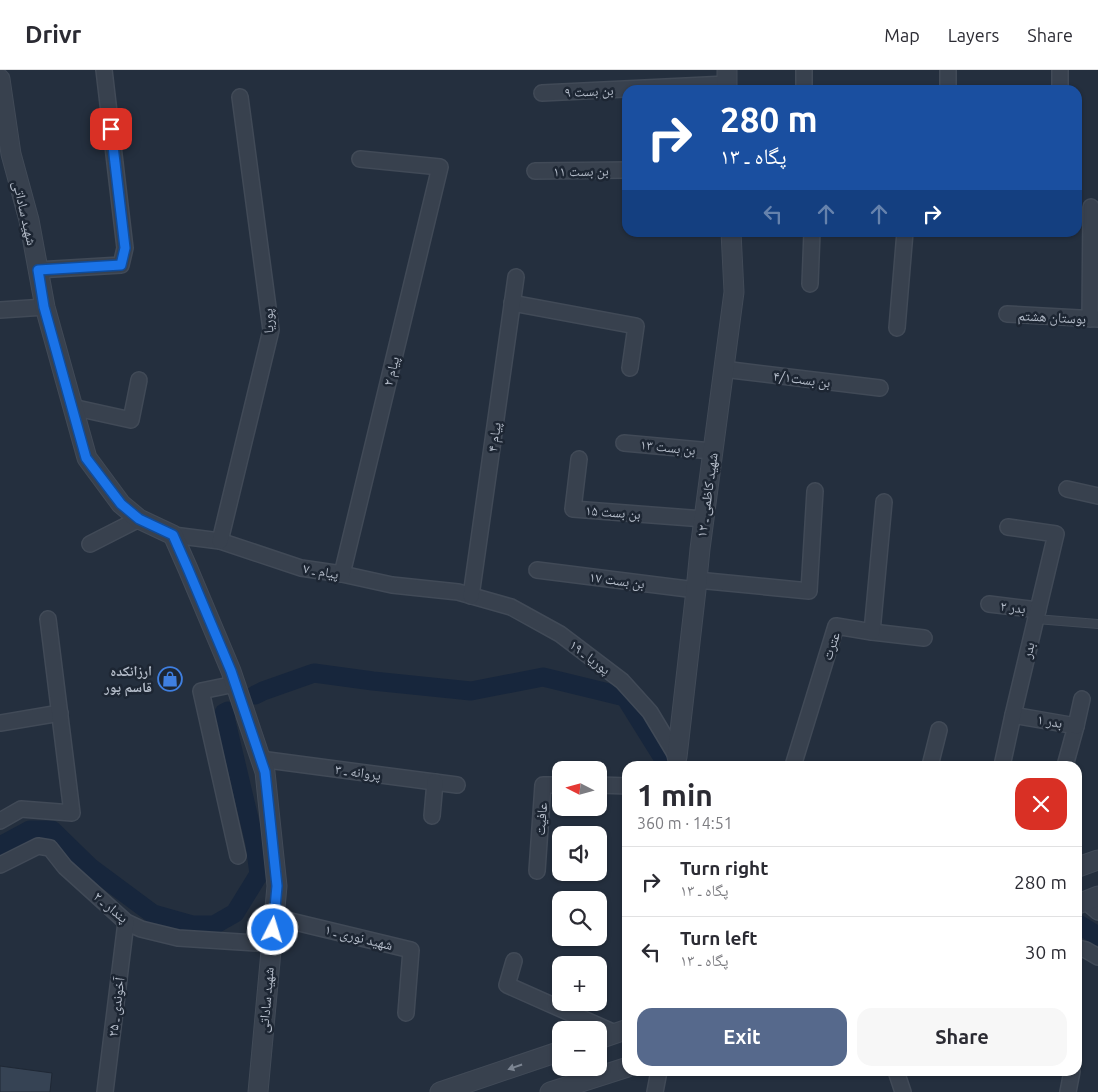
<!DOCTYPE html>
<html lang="en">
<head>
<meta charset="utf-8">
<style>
	:root { --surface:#fff; --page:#f7f7f7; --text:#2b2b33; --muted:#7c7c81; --line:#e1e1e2; --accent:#56698c }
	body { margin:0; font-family:Ubuntu,"Noto Naskh Arabic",sans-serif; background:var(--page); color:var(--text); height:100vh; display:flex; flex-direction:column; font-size:19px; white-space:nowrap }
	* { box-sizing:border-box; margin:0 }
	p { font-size:16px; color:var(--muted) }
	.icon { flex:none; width:28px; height:28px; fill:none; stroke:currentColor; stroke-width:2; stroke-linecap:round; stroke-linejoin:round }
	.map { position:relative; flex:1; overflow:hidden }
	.drawer { position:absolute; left:622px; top:691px; width:460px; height:315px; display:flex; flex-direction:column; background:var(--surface); border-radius:15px; box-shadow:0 1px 4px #0004 }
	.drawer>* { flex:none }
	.top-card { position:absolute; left:622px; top:15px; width:460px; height:152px; border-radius:15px; box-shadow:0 1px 4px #0004; background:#1a4fa0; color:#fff; overflow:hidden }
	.needle { width:32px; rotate:276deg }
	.controls { position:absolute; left:552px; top:691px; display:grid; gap:10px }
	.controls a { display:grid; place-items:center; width:55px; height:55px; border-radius:10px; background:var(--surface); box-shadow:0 1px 4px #0004; font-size:25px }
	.pin { position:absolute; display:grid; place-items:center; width:42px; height:42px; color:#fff; margin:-21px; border-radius:10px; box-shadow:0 2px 8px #0006 }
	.me { position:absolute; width:55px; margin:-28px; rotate:5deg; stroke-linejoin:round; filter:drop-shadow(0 0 4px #0008) }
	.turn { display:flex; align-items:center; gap:18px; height:105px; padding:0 15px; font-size:22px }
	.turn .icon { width:65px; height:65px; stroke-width:2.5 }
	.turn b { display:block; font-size:35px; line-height:42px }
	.lanes { display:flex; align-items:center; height:48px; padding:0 15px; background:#0003; justify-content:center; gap:25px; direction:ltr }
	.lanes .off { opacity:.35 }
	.round { display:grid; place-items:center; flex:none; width:52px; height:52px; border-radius:15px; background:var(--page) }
	.headline { display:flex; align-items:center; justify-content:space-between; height:85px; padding:0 15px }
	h1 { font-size:30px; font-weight:600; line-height:38px }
	.action { display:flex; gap:10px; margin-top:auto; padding:10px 15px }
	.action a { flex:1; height:58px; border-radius:15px; background:var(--accent); color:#fff; font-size:20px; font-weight:600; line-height:58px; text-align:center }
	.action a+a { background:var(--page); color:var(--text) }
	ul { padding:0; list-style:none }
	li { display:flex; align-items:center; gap:15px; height:70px; padding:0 15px; border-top:1px solid var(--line) }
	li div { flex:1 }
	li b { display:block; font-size:19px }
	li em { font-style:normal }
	header { display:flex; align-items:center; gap:30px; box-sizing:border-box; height:70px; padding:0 25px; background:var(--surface); border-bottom:1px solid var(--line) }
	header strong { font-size:24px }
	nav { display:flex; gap:28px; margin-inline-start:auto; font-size:18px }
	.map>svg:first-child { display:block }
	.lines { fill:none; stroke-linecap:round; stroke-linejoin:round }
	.canal { stroke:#17263c; stroke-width:19 }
	.building { fill:#364354; stroke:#1f2835 }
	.service-casing { stroke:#414a57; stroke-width:10 }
	.minor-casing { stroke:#414a57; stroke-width:18 }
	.tertiary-casing { stroke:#414a57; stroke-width:21 }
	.service { stroke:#38414e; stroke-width:8 }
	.minor { stroke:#38414e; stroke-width:15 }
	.tertiary { stroke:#38414e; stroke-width:19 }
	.oneway { fill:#7c8592 }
	.route-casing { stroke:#114b97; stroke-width:12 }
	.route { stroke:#1a73e8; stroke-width:9 }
	.labels { text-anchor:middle; stroke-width:5; stroke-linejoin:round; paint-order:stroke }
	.street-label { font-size:14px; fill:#b4bcc9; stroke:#1d2633 }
	.poi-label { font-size:14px; font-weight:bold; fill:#b4bcc9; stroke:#1d2633; text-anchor:end }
</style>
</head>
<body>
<header>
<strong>Drivr</strong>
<nav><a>Map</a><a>Layers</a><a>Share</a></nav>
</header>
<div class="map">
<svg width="1098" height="1022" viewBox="0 0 1098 1022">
	<rect width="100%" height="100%" fill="#242f3e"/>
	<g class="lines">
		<g class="canal">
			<polyline points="255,625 263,621 314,603 373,611 471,621 543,607 625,627 668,696"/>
			<polyline points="0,776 30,760 52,760 91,798 153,844 192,855 214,855 235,843 259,804 255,774 224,643 228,641"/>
			<polyline points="1078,854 1098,866"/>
		</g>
	</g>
	<polygon class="building" points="0,996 52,1003 50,1022 0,1022"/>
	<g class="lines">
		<g class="service-casing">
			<polyline id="service" points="1036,549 1098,554"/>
		</g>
		<g class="minor-casing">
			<g id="minor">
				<polyline points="948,0 948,20"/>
				<polyline points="804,20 804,0"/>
				<polyline points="1060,20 1060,0"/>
				<polyline points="542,23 727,14"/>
				<polyline points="535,101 628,100"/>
				<polyline points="37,200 121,195 125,178 104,0"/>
				<polyline points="810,214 812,162"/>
				<polyline points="512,233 636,256 630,298"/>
				<polyline points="0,240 45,237"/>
				<polyline points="1007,244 1098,249"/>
				<polyline points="1090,249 1091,137"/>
				<polyline points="897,258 905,162"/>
				<polyline points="723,299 880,318"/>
				<polyline points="72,337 131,350 139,310"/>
				<polyline points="624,373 712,381"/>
				<polyline points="579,389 573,439 704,449"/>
				<polyline points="1067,419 1098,426"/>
				<polyline points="173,465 220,471 301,498 342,504 392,515 458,522 511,537 560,564 622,611 650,642 677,687 677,696"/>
				<polyline points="220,471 271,260 240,27"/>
				<polyline points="90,474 139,449"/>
				<polyline points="537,500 696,520"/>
				<polyline points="342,504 440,97 360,89"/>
				<polyline points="697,510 809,521 815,421"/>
				<polyline points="471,526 516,207"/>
				<polyline points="989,534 1038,540"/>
				<polyline points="872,562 924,568"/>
				<polyline points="235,614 201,621 238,786"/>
				<polyline points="1013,645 1076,656 1065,696"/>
				<polyline points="0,653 60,643"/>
				<polyline points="1076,656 1082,629"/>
				<polyline points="260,689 457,715"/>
				<polyline points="793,696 836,556 872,562 884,432"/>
				<polyline points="930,696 939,660"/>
				<polyline points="1002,696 1013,645 1056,464 1008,457"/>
				<polyline points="599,715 628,716"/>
				<polyline points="432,746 435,712"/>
				<polyline points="0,751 21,739 72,743 48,549"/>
				<polyline points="0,795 38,776 50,778 65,797 126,852 141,859 178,868 272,874"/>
				<polyline points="537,801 543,715 561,715"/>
				<polyline points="1085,831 1098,842"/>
				<polyline points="274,847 411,880 406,943"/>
				<polyline points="1078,878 1086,880 1098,887"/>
				<polyline points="514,891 507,915 615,963"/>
				<polyline points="896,1001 903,1022"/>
				<polyline points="105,1022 126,852"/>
				<polyline points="655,1022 659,1001"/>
				<polyline points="1068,1022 1072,1001"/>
			</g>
		</g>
		<g class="tertiary-casing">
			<g id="tertiary">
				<polyline points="727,0 727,20"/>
				<polyline points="0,9 11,84 29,150 45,237 87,388 121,434 139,449 173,465 188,499 231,601 265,702 277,816 258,1022"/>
				<polyline points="677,687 696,520 700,479 734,222 731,162"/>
				<polyline points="1078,797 1098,790"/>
				<polyline points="1078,834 1098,826"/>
				<polyline points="599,969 628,959"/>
				<polyline points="440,1022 561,981"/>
				<polyline points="550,1022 628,997"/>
			</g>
		</g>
		<use href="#service" class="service"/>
		<use href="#minor" class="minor"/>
		<use href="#tertiary" class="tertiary"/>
	</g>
	<defs><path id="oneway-solid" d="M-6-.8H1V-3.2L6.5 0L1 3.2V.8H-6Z" transform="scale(1.25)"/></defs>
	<use class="oneway" href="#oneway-solid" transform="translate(515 997) rotate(161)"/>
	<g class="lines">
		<g class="route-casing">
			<polyline id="route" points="111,59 125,178 121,195 38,200 44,237 86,388 121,434 139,449 173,465 188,499 231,601 265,702 277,816 273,860"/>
		</g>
		<use href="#route" class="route"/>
	</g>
	<defs>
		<g id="shop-ring" transform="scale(1.25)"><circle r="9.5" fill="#1d2633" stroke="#3f7fe0" stroke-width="1.5"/><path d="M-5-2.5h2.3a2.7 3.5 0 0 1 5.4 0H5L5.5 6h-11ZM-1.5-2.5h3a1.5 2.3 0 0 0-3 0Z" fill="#3f7fe0"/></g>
	</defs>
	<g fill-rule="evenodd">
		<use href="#shop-ring" x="170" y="609"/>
	</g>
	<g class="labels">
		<g class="street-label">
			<text transform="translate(589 21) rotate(-3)" y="5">بن بست ۹</text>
			<text transform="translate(581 101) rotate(-1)" y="5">بن بست ۱۱</text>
			<text transform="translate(25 143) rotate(77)" y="5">شهید ساداتی</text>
			<text transform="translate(1052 247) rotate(3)" y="5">بوستان هشتم</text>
			<text transform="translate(268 251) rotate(-92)" y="5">پوریا</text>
			<text transform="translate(391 301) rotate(-76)" y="5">پیام ۲</text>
			<text transform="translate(802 309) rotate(7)" y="5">بن بست۴/۱</text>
			<text transform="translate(494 367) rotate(-82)" y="5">پیام ۴</text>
			<text transform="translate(668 377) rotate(6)" y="5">بن بست ۱۳</text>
			<text transform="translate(707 425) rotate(-82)" y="5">شهید کاظمی ـ ۱۲</text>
			<text transform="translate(613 442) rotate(4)" y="5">بن بست ۱۵</text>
			<text transform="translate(321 501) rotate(10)" y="5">پیام ـ ۷</text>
			<text transform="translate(617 510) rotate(7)" y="5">بن بست ۱۷</text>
			<text transform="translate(1013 537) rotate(7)" y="5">بدر ۲</text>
			<text transform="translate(831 576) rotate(-71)" y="5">عترت</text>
			<text transform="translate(1028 580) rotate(-76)" y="5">بدر</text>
			<text transform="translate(590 587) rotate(37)" y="5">پوریا ـ ۱۹</text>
			<text transform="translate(1050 651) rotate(10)" y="5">بدر ۱</text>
			<text transform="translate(358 702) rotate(8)" y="5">پروانه ـ ۳</text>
			<text transform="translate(541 749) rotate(-86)" y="5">عافیت</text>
			<text transform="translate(111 837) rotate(40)" y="5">پندار ـ ۲</text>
			<text transform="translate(359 867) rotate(14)" y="5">شهید نوری ـ ۱</text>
			<text transform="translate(266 930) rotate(-85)" y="5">شهید ساداتی</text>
			<text transform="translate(116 937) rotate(-83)" y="5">آخوندی ـ ۲۵</text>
		</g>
		<g class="poi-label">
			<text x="152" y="606">ارزانکده<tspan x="152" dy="16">قاسم پور</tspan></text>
		</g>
	</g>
</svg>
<div class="controls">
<a><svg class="needle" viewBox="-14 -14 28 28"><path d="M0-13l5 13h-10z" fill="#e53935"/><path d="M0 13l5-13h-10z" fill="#7c7c81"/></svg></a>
<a><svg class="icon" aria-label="sound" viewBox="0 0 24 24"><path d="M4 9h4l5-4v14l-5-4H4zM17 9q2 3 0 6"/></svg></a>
<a><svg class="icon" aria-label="search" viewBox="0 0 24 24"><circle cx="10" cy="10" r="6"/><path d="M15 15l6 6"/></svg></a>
<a>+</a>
<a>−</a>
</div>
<div class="pin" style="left:111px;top:59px;background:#d93025"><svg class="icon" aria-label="arrive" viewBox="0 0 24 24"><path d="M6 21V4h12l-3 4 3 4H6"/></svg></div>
<svg class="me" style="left:273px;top:860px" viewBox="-20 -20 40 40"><circle r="17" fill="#1a73e8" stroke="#fff" stroke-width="3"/><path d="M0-11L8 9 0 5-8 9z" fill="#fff"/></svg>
<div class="top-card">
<div class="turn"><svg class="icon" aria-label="right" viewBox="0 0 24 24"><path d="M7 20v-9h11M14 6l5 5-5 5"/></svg><div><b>280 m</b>پگاه ـ ۱۳</div></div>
<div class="lanes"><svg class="icon off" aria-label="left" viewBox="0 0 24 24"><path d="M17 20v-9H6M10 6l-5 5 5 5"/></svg><svg class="icon off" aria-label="ahead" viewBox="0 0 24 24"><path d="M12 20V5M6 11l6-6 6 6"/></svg><svg class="icon off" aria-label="ahead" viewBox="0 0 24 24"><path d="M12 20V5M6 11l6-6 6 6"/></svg><svg class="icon" aria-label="right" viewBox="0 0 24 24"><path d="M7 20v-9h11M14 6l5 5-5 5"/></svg></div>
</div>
<section class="drawer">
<div class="headline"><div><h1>1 min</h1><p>360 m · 14:51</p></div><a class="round" style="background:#d93025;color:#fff"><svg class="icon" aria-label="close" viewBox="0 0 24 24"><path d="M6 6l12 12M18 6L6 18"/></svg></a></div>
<ul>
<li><svg class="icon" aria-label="right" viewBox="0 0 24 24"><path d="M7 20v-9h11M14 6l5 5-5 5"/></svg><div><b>Turn right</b><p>پگاه ـ ۱۳</p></div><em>280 m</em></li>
<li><svg class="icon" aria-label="left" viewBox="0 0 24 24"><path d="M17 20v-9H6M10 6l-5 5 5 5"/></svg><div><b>Turn left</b><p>پگاه ـ ۱۳</p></div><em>30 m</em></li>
</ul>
<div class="action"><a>Exit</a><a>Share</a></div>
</section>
</div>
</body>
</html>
